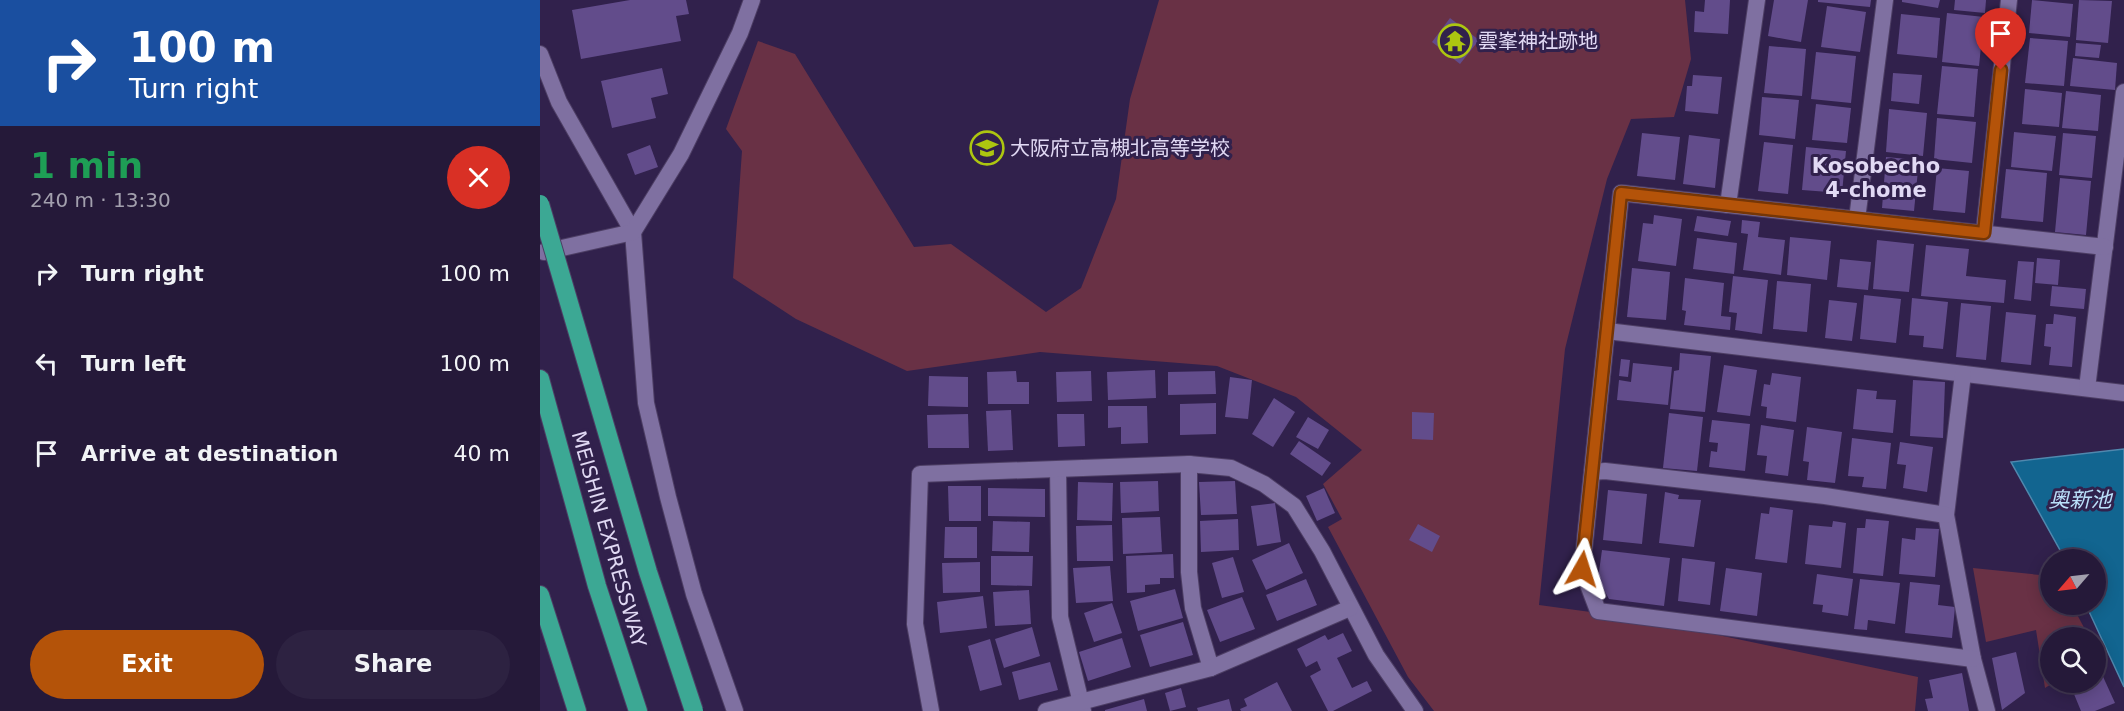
<!DOCTYPE html>
<html lang="en">
<head>
<meta charset="utf-8">
<style>
	:root { --surface:#251939; --page:#2d2241; --text:#f1f3f6; --muted:#a3a0ae; --line:#423853; --accent:#b45309 }
	body { margin:0; font-family:"DejaVu Sans","Noto Sans JP",sans-serif; background:var(--page); color:var(--text); height:100vh; display:flex; flex-direction:column; font-size:22px; white-space:nowrap }
	* { box-sizing:border-box; margin:0 }
	p { font-size:20px; color:var(--muted) }
	.icon { flex:none; width:33px; height:33px; fill:none; stroke:currentColor; stroke-width:2; stroke-linecap:round; stroke-linejoin:round }
	.map { position:relative; flex:1; overflow:hidden }
	.sheet { display:flex; flex-direction:column; background:var(--surface); width:540px }
	.sheet>* { flex:none }
	.hud { background:#1a4fa0; color:#fff; overflow:hidden }
	.needle { width:39px; rotate:242deg }
	.fabs { position:absolute; left:1500px; top:549px; display:grid; gap:12px }
	.fabs a { display:grid; place-items:center; width:66px; height:66px; border-radius:50%; background:var(--surface); box-shadow:0 3px 15px #0003,0 0 0 2px var(--line); font-size:30px }
	.pin { position:absolute; display:grid; place-items:center; width:51px; height:51px; color:#fff; margin:-62px -26px; border-radius:50% 50% 50% 0; rotate:-45deg; box-shadow:0 0 6px #0007 }
	.pin .icon { rotate:45deg }
	.me { position:absolute; width:66px; margin:-33px; rotate:6deg; stroke-linejoin:round; filter:drop-shadow(0 0 4px #0008) }
	.turn { display:flex; align-items:center; gap:21px; height:126px; padding:0 30px; font-size:27px }
	.turn .icon { width:78px; height:78px; stroke-width:2.5 }
	.turn b { display:block; font-size:42px; line-height:51px }
	.round { display:grid; place-items:center; flex:none; width:63px; height:63px; border-radius:32px; background:var(--page) }
	.head { display:flex; align-items:center; justify-content:space-between; height:102px; padding:0 30px }
	h1 { font-size:36px; font-weight:700; line-height:45px; color:#1e9e55 }
	.cta { display:flex; gap:12px; margin-top:auto; padding:12px 30px }
	.cta a { flex:1; height:69px; border-radius:36px; background:var(--accent); color:#fff; font-size:24px; font-weight:700; line-height:69px; text-align:center }
	.cta a+a { background:var(--page); color:var(--text) }
	ul { padding:0; list-style:none }
	li { display:flex; align-items:center; gap:18px; height:90px; padding:0 30px }
	li div { flex:1 }
	li b { display:block; font-size:22px }
	li em { font-style:normal }
	main { display:flex; flex:1; min-height:0 }
	.map>svg:first-child { display:block }
	.green { fill:#693145 }
	.water { fill:#126590; stroke:#5088ae; stroke-width:1.5 }
	.building { fill:#624c8b }
	.lines { fill:none; stroke-linecap:round; stroke-linejoin:round }
	.minor-casing { stroke:#4d3e64; stroke-width:18 }
	.motorway-casing { stroke:#4d3e64; stroke-width:20 }
	.minor { stroke:#7f70a1; stroke-width:16 }
	.motorway { stroke:#3ca894; stroke-width:18 }
	.motorway-bridge-casing { stroke:#4d3e64; stroke-width:20; stroke-linecap:butt }
	.motorway-bridge { stroke:#3ca894; stroke-width:18 }
	.route-casing { stroke:#753606; stroke-width:15 }
	.route { stroke:#b45309; stroke-width:10 }
	.labels { text-anchor:middle; stroke-width:6; stroke-linejoin:round; paint-order:stroke }
	.poi-label { font-size:20px; fill:#e1d9f4; stroke:#31214c; text-anchor:start }
	.street-label { font-size:20px; fill:#e1d9f4; stroke:#31214c }
	.neighbourhood-label { font-size:21px; font-weight:bold; fill:#e1d9f4; stroke:#31214c }
	.water-label { font-size:21px; font-style:italic; fill:#bbe0fa; stroke:#31214c }
</style>
</head>
<body>
<main>
<section class="sheet">
<div class="hud">
<div class="turn"><svg class="icon" aria-label="right" viewBox="0 0 24 24"><path d="M7 20v-9h11M14 6l5 5-5 5"/></svg><div><b>100 m</b>Turn right</div></div>
</div>
<div class="head"><div><h1>1 min</h1><p>240 m · 13:30</p></div><a class="round" style="background:#d93025;color:#fff"><svg class="icon" aria-label="close" viewBox="0 0 24 24"><path d="M6 6l12 12M18 6L6 18"/></svg></a></div>
<ul>
<li><svg class="icon" aria-label="right" viewBox="0 0 24 24"><path d="M7 20v-9h11M14 6l5 5-5 5"/></svg><div><b>Turn right</b></div><em>100 m</em></li>
<li><svg class="icon" aria-label="left" viewBox="0 0 24 24"><path d="M17 20v-9H6M10 6l-5 5 5 5"/></svg><div><b>Turn left</b></div><em>100 m</em></li>
<li><svg class="icon" aria-label="arrive" viewBox="0 0 24 24"><path d="M6 21V4h12l-3 4 3 4H6"/></svg><div><b>Arrive at destination</b></div><em>40 m</em></li>
</ul>
<div class="cta"><a>Exit</a><a>Share</a></div>
</section>
<div class="map">
<svg width="1584" height="711" viewBox="0 0 1584 711">
	<rect width="100%" height="100%" fill="#31214c"/>
	<g class="green">
		<polygon points="619,0 1145,0 1151,59 1134,117 1091,119 1067,179 1025,349 999,605 1102,619 1378,677 1375,711 894,711 868,677 788,527 802,519 783,484 822,450 756,397 677,366 500,352 367,371 256,319 193,278 202,151 186,129 218,41 255,54 374,247 411,244 506,312 541,288 576,199 590,99"/>
		<polygon points="1433,568 1500,575 1510,573 1510,604 1532,605 1549,637 1510,638 1510,682 1513,683 1505,688 1496,630 1446,642"/>
	</g>
	<polygon class="water" points="1584,449 1584,687 1546,605 1556,604 1556,560 1525,559 1471,462"/>
	<g class="building">
		<polygon points="90,0 146,0 149,14 136,16 141,41 41,59 32,10"/>
		<polygon points="1165,0 1190,0 1188,34 1154,32 1155,11 1164,12"/>
		<polygon points="1234,0 1268,0 1261,42 1228,36"/>
		<polygon points="1278,0 1331,0 1330,7 1278,2"/>
		<polygon points="1362,0 1400,0 1398,8 1362,2"/>
		<polygon points="1415,0 1446,0 1445,13 1414,10"/>
		<polygon points="1492,0 1533,4 1530,37 1489,33"/>
		<polygon points="1539,0 1572,1 1568,43 1536,40"/>
		<polygon points="1287,6 1326,12 1320,52 1281,47"/>
		<polygon points="1407,13 1444,17 1439,66 1402,62"/>
		<polygon points="1361,14 1400,18 1397,58 1357,54"/>
		<polygon points="910,18 939,40 920,64 892,42"/>
		<polygon points="1490,38 1528,41 1524,86 1485,83"/>
		<polygon points="1536,43 1561,45 1559,58 1535,56"/>
		<polygon points="1229,46 1266,49 1262,96 1224,93"/>
		<polygon points="1276,52 1316,56 1311,103 1271,99"/>
		<polygon points="1533,58 1577,63 1575,90 1530,86"/>
		<polygon points="1402,66 1438,69 1434,117 1397,114"/>
		<polygon points="122,68 128,94 111,98 116,118 72,128 61,81"/>
		<polygon points="1353,73 1382,75 1379,104 1351,101"/>
		<polygon points="1153,75 1182,77 1178,114 1145,111 1147,86 1152,86"/>
		<polygon points="1485,89 1522,93 1519,127 1482,124"/>
		<polygon points="1526,91 1561,95 1558,131 1522,128"/>
		<polygon points="1222,97 1259,100 1255,139 1219,135"/>
		<polygon points="1276,104 1311,108 1307,143 1272,140"/>
		<polygon points="1349,109 1387,113 1383,156 1346,152"/>
		<polygon points="1397,118 1436,122 1432,163 1394,159"/>
		<polygon points="1474,132 1516,136 1512,171 1471,167"/>
		<polygon points="1102,133 1140,137 1135,180 1097,176"/>
		<polygon points="1523,133 1556,136 1552,178 1519,175"/>
		<polygon points="1149,135 1180,139 1175,188 1143,184"/>
		<polygon points="1224,142 1253,145 1248,194 1218,191"/>
		<polygon points="110,145 118,167 95,175 87,154"/>
		<polygon points="1266,147 1306,151 1302,193 1262,190"/>
		<polygon points="1346,157 1379,160 1374,211 1342,208"/>
		<polygon points="1397,168 1429,171 1425,213 1393,210"/>
		<polygon points="1466,169 1507,173 1503,222 1461,218"/>
		<polygon points="1520,178 1551,181 1546,235 1515,232"/>
		<polygon points="1114,215 1142,219 1136,266 1098,261 1103,223 1113,224"/>
		<polygon points="1157,216 1191,221 1188,236 1154,231"/>
		<polygon points="1202,220 1220,222 1218,237 1245,240 1241,275 1203,270 1208,234 1201,233"/>
		<polygon points="1250,237 1291,241 1287,280 1247,275"/>
		<polygon points="1157,238 1197,243 1194,274 1153,269"/>
		<polygon points="1337,240 1374,244 1369,292 1333,289"/>
		<polygon points="1386,245 1429,249 1426,276 1466,280 1464,303 1381,296"/>
		<polygon points="1497,258 1520,260 1518,285 1495,283"/>
		<polygon points="1300,259 1331,262 1328,290 1297,287"/>
		<polygon points="1478,261 1494,262 1491,301 1474,299"/>
		<polygon points="1092,268 1130,272 1126,320 1087,317"/>
		<polygon points="1193,276 1228,280 1222,334 1195,330 1197,313 1189,312"/>
		<polygon points="1145,278 1184,283 1181,316 1191,317 1190,330 1144,325 1146,311 1142,310"/>
		<polygon points="1237,281 1271,284 1267,332 1233,329"/>
		<polygon points="1512,286 1546,289 1544,309 1510,306"/>
		<polygon points="1324,295 1361,299 1356,343 1320,339"/>
		<polygon points="1372,298 1408,302 1403,349 1383,347 1384,336 1369,335"/>
		<polygon points="1289,300 1317,303 1312,341 1285,338"/>
		<polygon points="1421,303 1451,306 1446,360 1416,357"/>
		<polygon points="1466,312 1496,315 1491,365 1461,362"/>
		<polygon points="1514,314 1536,317 1532,367 1509,365 1511,347 1504,346 1506,324 1513,324"/>
		<polygon points="1140,353 1171,356 1165,412 1130,409 1134,371 1139,370"/>
		<polygon points="1081,359 1090,360 1088,377 1079,376"/>
		<polygon points="1093,363 1132,367 1128,405 1077,400 1079,380 1091,382"/>
		<polygon points="1184,365 1217,370 1210,416 1177,412"/>
		<polygon points="615,370 616,398 568,400 567,372"/>
		<polygon points="476,371 477,382 489,382 489,404 448,404 447,372"/>
		<polygon points="551,371 552,401 517,402 516,372"/>
		<polygon points="675,371 676,394 628,395 628,372"/>
		<polygon points="1232,373 1261,377 1256,422 1226,418 1227,407 1221,406 1224,384 1230,385"/>
		<polygon points="389,376 428,377 428,407 388,406"/>
		<polygon points="690,377 712,380 708,419 685,417"/>
		<polygon points="1373,380 1405,382 1403,438 1370,436"/>
		<polygon points="1317,389 1337,391 1336,399 1356,400 1353,433 1313,429"/>
		<polygon points="734,398 755,412 733,447 712,434"/>
		<polygon points="676,403 676,434 640,435 640,404"/>
		<polygon points="568,406 607,406 608,443 581,444 581,427 568,428"/>
		<polygon points="471,410 473,450 448,451 446,411"/>
		<polygon points="872,412 894,413 893,440 872,439"/>
		<polygon points="1129,413 1163,417 1157,471 1123,468"/>
		<polygon points="428,414 429,448 388,448 387,415"/>
		<polygon points="517,414 544,414 545,446 518,447"/>
		<polygon points="768,417 789,430 778,449 756,437"/>
		<polygon points="1172,420 1210,424 1205,471 1169,467 1171,451 1177,452 1178,443 1169,442"/>
		<polygon points="1221,425 1254,430 1248,476 1225,473 1227,456 1217,455"/>
		<polygon points="1267,427 1302,432 1295,483 1267,480 1269,462 1263,461"/>
		<polygon points="1312,438 1351,443 1346,489 1322,487 1324,477 1308,476"/>
		<polygon points="759,441 791,463 782,476 750,454"/>
		<polygon points="1360,442 1393,447 1387,492 1363,488 1366,465 1357,464"/>
		<polygon points="618,481 619,511 581,513 580,482"/>
		<polygon points="695,481 697,514 661,515 659,482"/>
		<polygon points="538,482 573,483 572,521 537,520"/>
		<polygon points="408,486 441,486 441,521 409,521"/>
		<polygon points="448,488 505,489 505,517 448,516"/>
		<polygon points="784,488 795,513 777,521 766,496"/>
		<polygon points="1068,490 1107,494 1102,544 1063,540"/>
		<polygon points="1125,492 1139,495 1138,499 1161,500 1154,547 1119,543"/>
		<polygon points="735,503 741,542 717,546 711,506"/>
		<polygon points="1230,507 1253,510 1247,563 1215,559 1221,513 1229,514"/>
		<polygon points="620,517 622,552 583,554 582,518"/>
		<polygon points="698,519 699,550 661,552 660,521"/>
		<polygon points="1326,519 1349,521 1343,576 1313,573 1317,528 1325,528"/>
		<polygon points="453,521 490,522 489,552 452,551"/>
		<polygon points="1293,521 1306,523 1301,568 1265,564 1269,525 1292,527"/>
		<polygon points="878,524 900,536 892,552 869,540"/>
		<polygon points="572,525 573,561 537,561 536,526"/>
		<polygon points="405,527 437,527 437,558 404,558"/>
		<polygon points="1376,528 1399,529 1395,577 1359,574 1362,538 1375,540"/>
		<polygon points="749,543 763,573 726,590 712,560"/>
		<polygon points="1062,550 1130,558 1124,606 1069,599 1058,579"/>
		<polygon points="633,554 634,578 620,578 620,584 605,585 605,592 587,593 586,556"/>
		<polygon points="451,556 493,556 492,586 451,585"/>
		<polygon points="693,557 704,592 682,598 672,563"/>
		<polygon points="1142,558 1175,562 1170,605 1138,601"/>
		<polygon points="440,562 440,592 403,593 402,563"/>
		<polygon points="570,566 573,601 536,603 533,568"/>
		<polygon points="1186,568 1222,573 1217,616 1180,611"/>
		<polygon points="1277,574 1313,579 1308,616 1282,612 1283,605 1273,604"/>
		<polygon points="766,579 777,605 737,621 726,595"/>
		<polygon points="1320,579 1360,583 1355,624 1328,620 1327,630 1314,629"/>
		<polygon points="1370,582 1400,585 1398,605 1415,607 1412,638 1365,633"/>
		<polygon points="635,589 643,618 598,631 590,601"/>
		<polygon points="489,590 491,624 455,626 453,592"/>
		<polygon points="443,596 447,628 400,633 397,602"/>
		<polygon points="702,597 715,629 680,642 667,610"/>
		<polygon points="572,603 582,633 554,642 544,613"/>
		<polygon points="643,622 653,655 610,667 600,635"/>
		<polygon points="492,627 500,656 464,668 455,639"/>
		<polygon points="803,633 812,651 797,658 812,688 827,681 832,691 793,711 788,711 770,676 781,670 777,661 766,667 757,649 785,635 788,640"/>
		<polygon points="582,638 591,667 548,681 539,652"/>
		<polygon points="450,639 462,685 440,691 428,646"/>
		<polygon points="1476,652 1485,693 1462,710 1452,658"/>
		<polygon points="510,662 518,690 479,700 472,672"/>
		<polygon points="1560,670 1575,703 1555,711 1541,711 1529,682 1556,682 1556,672"/>
		<polygon points="1422,673 1429,711 1388,711 1385,699 1393,698 1389,680"/>
		<polygon points="737,682 752,711 701,711 700,709 707,706 704,699"/>
		<polygon points="641,688 646,707 630,711 625,693"/>
		<polygon points="604,699 607,711 565,711 565,710"/>
		<polygon points="689,699 692,711 658,711 657,708"/>
	</g>
	<g class="lines">
		<g class="minor-casing">
			<g id="minor">
				<polyline points="0,54 19,102 93,232 106,403 128,497 154,594 195,711"/>
				<polyline points="1188,205 1217,0"/>
				<polyline points="1317,219 1345,0"/>
				<polyline points="1444,233 1469,0"/>
				<polyline points="4,252 93,232 141,154 200,33 212,0"/>
				<polyline points="1067,331 1584,393"/>
				<polyline points="1423,374 1406,515 1433,659 1447,711"/>
				<polyline points="1547,388 1584,92"/>
				<polyline points="649,464 649,572 653,608 671,668"/>
				<polyline points="518,469 520,617 543,711"/>
				<polyline points="1052,472 1065,471 1285,496 1406,515"/>
				<polyline points="1433,659 1058,611 1042,569 1081,193 1565,247"/>
				<polyline points="391,711 375,624 380,474 649,464 691,468 724,484 754,506 782,551 836,655 875,711"/>
				<polyline points="506,711 671,668 810,608"/>
			</g>
		</g>
		<g class="motorway-casing">
			<g id="motorway">
				<polyline points="0,379 57,586 98,711"/>
				<polyline points="0,595 37,711"/>
			</g>
		</g>
		<use href="#minor" class="minor"/>
		<use href="#motorway" class="motorway"/>
		<g class="motorway-bridge-casing">
			<polyline id="motorway-bridge" points="0,204 108,572 154,711"/>
		</g>
		<use href="#motorway-bridge" class="motorway-bridge"/>
	</g>
	<g class="lines">
		<g class="route-casing">
			<polyline id="route" points="1042,569 1081,193 1444,233 1461,70"/>
		</g>
		<use href="#route" class="route"/>
	</g>
	<defs>
		<g id="temple-ring" transform="scale(1.725)"><circle r="9.5" fill="#31214c" stroke="#adc610" stroke-width="1.5"/><path d="M0-6L5-2H3V0L6.5 2.5H4V6H1.5V3h-3V6H-4V2.5H-6.5L-3 0V-2H-5Z" fill="#adc610"/></g>
		<g id="school-ring" transform="scale(1.725)"><circle r="9.5" fill="#31214c" stroke="#adc610" stroke-width="1.5"/><path d="M0-5L7-2L0 1L-7-2ZM-4 1L0 2.5L4 1V4Q0 6-4 4Z" fill="#adc610"/></g>
	</defs>
	<g fill-rule="evenodd">
		<use href="#temple-ring" x="915" y="41"/>
		<use href="#school-ring" x="447" y="148"/>
	</g>
	<g class="labels">
		<g class="poi-label">
			<text x="938" y="48">雲峯神社跡地</text>
			<text x="470" y="155">大阪府立高槻北高等学校</text>
		</g>
		<g class="street-label">
			<text transform="translate(69 539) rotate(74)" y="7">MEISHIN EXPRESSWAY</text>
		</g>
		<g class="neighbourhood-label">
			<text x="1336" y="173">Kosobecho<tspan x="1336" dy="24">4-chome</tspan></text>
		</g>
		<g class="water-label">
			<text x="1540" y="507">奥新池</text>
		</g>
	</g>
</svg>
<div class="fabs">
<a><svg class="needle" viewBox="-14 -14 28 28"><path d="M0-13l5 13h-10z" fill="#e53935"/><path d="M0 13l5-13h-10z" fill="#a3a0ae"/></svg></a>
<a><svg class="icon" aria-label="search" viewBox="0 0 24 24"><circle cx="10" cy="10" r="6"/><path d="M15 15l6 6"/></svg></a>
</div>
<div class="pin" style="left:1461px;top:70px;background:#d93025"><svg class="icon" aria-label="arrive" viewBox="0 0 24 24"><path d="M6 21V4h12l-3 4 3 4H6"/></svg></div>
<svg class="me" style="left:1042px;top:569px" viewBox="-20 -20 40 40"><path d="M0-17L14 15 0 8-14 15z" fill="#b45309" stroke="#fff" stroke-width="4"/></svg>
</div>
</main>
</body>
</html>
